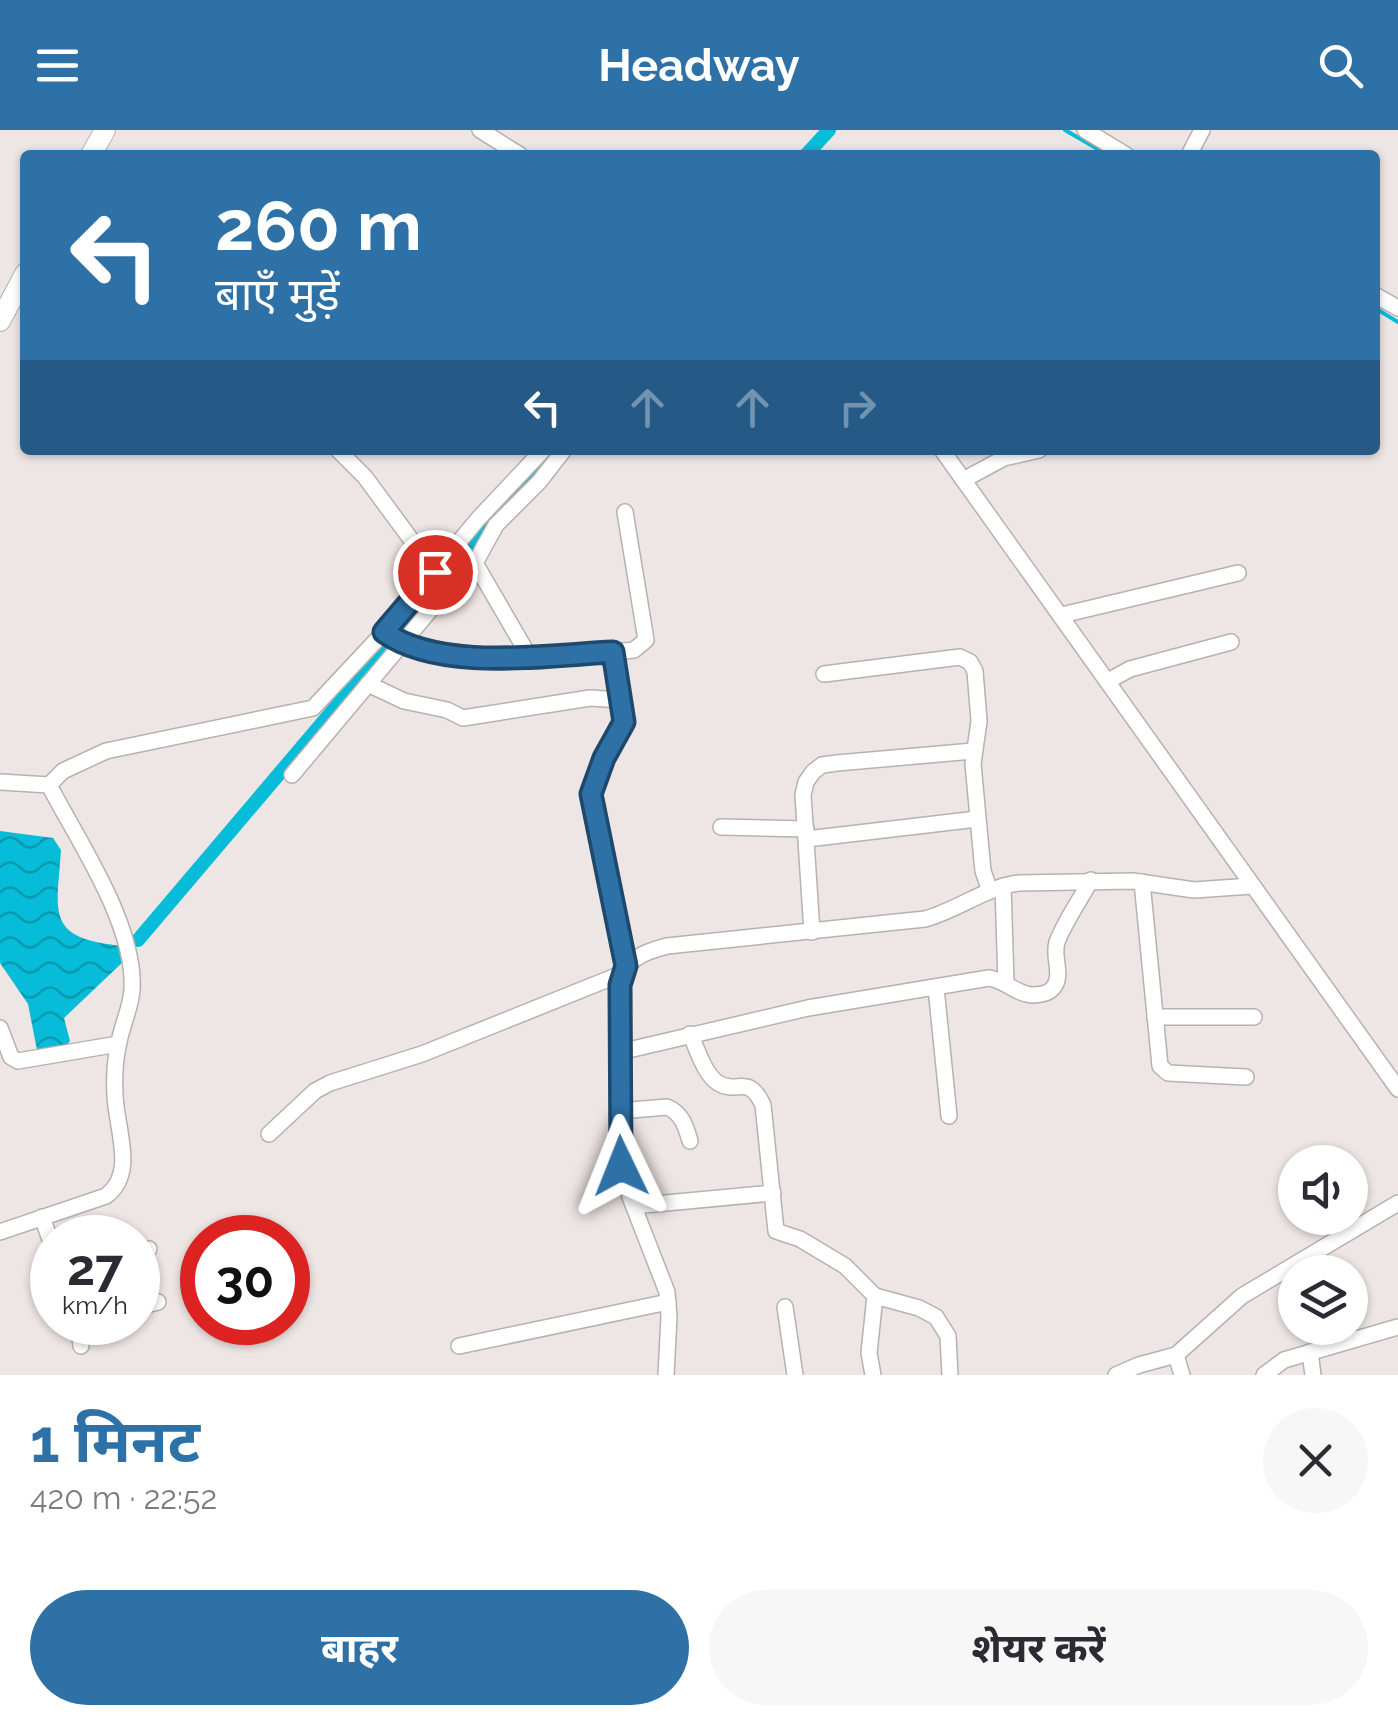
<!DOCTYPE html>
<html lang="hi">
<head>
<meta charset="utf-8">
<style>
	:root { --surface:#fff; --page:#f7f7f7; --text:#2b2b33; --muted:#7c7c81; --accent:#2e71a7 }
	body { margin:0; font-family:Raleway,"Noto Sans Devanagari",sans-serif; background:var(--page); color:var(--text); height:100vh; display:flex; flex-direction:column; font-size:38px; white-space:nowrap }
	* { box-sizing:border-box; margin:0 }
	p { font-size:32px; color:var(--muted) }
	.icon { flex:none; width:55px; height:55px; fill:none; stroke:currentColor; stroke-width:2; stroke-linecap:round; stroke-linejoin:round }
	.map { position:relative; height:1245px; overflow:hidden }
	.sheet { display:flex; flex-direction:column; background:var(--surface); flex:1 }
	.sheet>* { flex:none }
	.guide { position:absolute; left:20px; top:20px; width:1360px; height:305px; border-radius:10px; box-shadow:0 2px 8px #0004; background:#2e71a7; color:#fff; overflow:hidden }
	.controls { position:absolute; left:1278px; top:1015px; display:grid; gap:20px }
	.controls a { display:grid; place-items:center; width:90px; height:90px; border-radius:50%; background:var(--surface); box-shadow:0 2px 8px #0004; font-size:50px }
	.speed { position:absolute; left:30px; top:1085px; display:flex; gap:20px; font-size:50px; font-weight:700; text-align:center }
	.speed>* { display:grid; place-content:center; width:130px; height:130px; border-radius:50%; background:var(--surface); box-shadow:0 2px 8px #0004; line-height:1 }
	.speed small { font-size:25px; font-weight:400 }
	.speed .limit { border:15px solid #d22; background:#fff; color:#111 }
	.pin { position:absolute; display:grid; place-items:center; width:85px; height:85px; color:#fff; margin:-42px; border:5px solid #fff; border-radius:50%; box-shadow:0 2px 10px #0007 }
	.me { position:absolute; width:110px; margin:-55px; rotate:358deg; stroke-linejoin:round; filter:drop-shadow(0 0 8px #0008) }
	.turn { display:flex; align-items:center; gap:35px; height:210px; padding:0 30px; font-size:45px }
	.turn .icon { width:130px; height:130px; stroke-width:2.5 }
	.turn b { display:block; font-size:70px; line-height:85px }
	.lanes { display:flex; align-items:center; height:95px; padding:0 30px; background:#0003; justify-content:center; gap:50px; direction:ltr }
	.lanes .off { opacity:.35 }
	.round { display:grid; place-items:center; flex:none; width:105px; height:105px; border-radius:52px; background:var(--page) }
	.summary { display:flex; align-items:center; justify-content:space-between; height:170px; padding:0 30px }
	h1 { font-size:60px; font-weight:700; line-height:75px; color:var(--accent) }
	.cta { display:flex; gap:20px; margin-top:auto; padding:20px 30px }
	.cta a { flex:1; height:115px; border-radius:60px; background:var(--accent); color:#fff; font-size:40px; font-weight:700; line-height:115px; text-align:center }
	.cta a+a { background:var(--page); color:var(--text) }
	header { display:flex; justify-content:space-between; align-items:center; height:130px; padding:0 30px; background:var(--accent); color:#fff; font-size:45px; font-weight:700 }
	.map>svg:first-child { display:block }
	.water { fill:url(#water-waves) }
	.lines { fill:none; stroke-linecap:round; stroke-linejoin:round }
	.stream { stroke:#07bcd8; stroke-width:4 }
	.canal { stroke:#07bcd8; stroke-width:14 }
	.minor-casing { stroke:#b8b1ae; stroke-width:18 }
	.major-casing { stroke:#b8b1ae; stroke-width:22 }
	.minor { stroke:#fff; stroke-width:15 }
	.major { stroke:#fff; stroke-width:20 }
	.route-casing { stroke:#1e496d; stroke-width:25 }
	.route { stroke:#2e71a7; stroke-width:18 }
</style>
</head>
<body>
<header><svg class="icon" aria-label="menu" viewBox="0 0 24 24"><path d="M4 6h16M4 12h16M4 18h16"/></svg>Headway<svg class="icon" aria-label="search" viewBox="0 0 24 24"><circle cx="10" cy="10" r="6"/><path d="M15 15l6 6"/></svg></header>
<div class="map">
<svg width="1398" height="1245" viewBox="0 0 1398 1245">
	<defs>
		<pattern id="water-waves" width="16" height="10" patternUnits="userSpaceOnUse" patternTransform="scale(2.5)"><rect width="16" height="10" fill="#07bcd8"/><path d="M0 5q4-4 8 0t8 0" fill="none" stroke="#099ab0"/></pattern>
	</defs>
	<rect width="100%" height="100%" fill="#eee6e4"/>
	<path class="water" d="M0,701L53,708L61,720C57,783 44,809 124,816L126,829L64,888L70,911L67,915L37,920L28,874L0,833Z"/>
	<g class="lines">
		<g class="stream">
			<polyline points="1065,0 1108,25"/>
			<polyline points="1375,178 1398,192"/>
		</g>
		<g class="canal">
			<polyline points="806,25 829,0"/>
			<polyline points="506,377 554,320"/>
			<polyline points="138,810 492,393"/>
		</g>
		<g class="minor-casing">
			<g id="minor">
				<polyline points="480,0 520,25"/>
				<polyline points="1085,0 1126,25"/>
				<polyline points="1189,25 1202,0"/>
				<polyline points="1375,165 1398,178"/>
				<polyline points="338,320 365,347 435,442"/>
				<polyline points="942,320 1398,959"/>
				<polyline points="963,350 1004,328 1039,320"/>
				<polyline points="475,433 529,526"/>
				<polyline points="1062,485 1238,443"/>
				<path d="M384,502C443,541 545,525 613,522L624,592L605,628L591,664L626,836"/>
				<polyline points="613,522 634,520 646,510 625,382"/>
				<polyline points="824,544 960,527 970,532 975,541 979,591 973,634 983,741 990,761"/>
				<polyline points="1108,551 1130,539 1231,512"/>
				<polyline points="368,554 404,571 447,580 463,588 590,568 622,570"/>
				<polyline points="292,645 442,466 475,433 496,395 539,352 564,320"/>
				<polyline points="0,652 49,655 63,641 106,621 313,578 384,502 478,389 543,320"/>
				<polyline points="721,697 806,699"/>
				<polyline points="807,709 977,689"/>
				<polyline points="1142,752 1160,936 1168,943 1246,947"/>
				<polyline points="1003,756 1006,853"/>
				<polyline points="812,802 803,665 806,652 813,642 822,635 837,633 973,621"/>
				<polyline points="936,858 949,986"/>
				<polyline points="1155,887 1254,887"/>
				<polyline points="0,898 11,927 18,931 118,914"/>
				<path d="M690,904C697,918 704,944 718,953C738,965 748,943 763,975L776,1101L800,1109L845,1136L875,1166L919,1178L936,1187L948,1206L950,1245"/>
				<path d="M620,922L808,878L989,848C1005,850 1016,864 1032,865C1039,865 1048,864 1053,858C1064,845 1052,827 1057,812C1065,791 1080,770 1091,750"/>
				<path d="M619,981L667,977C682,983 686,997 690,1011"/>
				<polyline points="269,1004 315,961 330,953 422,924 621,844"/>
				<polyline points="634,1076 773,1063"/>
				<polyline points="42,1087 52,1115"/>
				<path d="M0,1102L106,1066C137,1043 116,999 115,965C114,948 115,929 119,912C122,895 131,877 132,860C136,795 78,711 49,655"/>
				<polyline points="138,1123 149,1119"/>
				<polyline points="138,1177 158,1172"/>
				<polyline points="785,1177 795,1245"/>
				<polyline points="78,1192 81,1216"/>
				<polyline points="459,1216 668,1172"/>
				<polyline points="1310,1222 1313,1245"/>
				<polyline points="1176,1225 1182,1245"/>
				<path d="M666,1245L669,1187L667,1162L630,1067L619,1025L620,855C624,829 644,822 667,816L925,789C958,780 986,757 1019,753L1133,751L1194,760L1252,756"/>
				<polyline points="873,1245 869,1223 875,1166"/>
				<polyline points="1116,1245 1139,1235 1176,1225 1242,1166 1398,1073"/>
				<polyline points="1264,1245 1284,1230 1398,1197"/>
			</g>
		</g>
		<g class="major-casing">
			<g id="major">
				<polyline points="91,25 105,0"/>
				<polyline points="0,191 25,144"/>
			</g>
		</g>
		<use href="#minor" class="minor"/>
		<use href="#major" class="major"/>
	</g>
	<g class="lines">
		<g class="route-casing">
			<path id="route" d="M435,442L384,502C440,542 547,525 613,522L624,592L604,628L591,664L626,836L620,855L621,1036"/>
		</g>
		<use href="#route" class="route"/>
	</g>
</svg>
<div class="controls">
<a><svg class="icon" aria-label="sound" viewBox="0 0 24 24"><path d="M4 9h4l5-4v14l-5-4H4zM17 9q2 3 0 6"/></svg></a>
<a><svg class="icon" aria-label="layers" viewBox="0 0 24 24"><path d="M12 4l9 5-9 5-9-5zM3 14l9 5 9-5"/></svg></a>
</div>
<div class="speed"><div>27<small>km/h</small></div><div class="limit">30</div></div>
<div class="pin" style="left:435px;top:442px;background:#d93025"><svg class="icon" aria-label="arrive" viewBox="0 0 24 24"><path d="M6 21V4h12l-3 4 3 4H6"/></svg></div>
<svg class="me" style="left:621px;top:1036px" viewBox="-20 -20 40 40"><path d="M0-17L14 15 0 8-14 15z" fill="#2e71a7" stroke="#fff" stroke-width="4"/></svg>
<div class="guide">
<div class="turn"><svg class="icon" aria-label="left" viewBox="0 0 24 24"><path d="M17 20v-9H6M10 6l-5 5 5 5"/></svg><div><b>260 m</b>बाएँ मुड़ें</div></div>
<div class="lanes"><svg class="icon" aria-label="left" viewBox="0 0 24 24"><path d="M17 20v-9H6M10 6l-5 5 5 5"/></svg><svg class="icon off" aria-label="ahead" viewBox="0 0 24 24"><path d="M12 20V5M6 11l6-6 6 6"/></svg><svg class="icon off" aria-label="ahead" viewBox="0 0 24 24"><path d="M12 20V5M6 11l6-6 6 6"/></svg><svg class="icon off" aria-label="right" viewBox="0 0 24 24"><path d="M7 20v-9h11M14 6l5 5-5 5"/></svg></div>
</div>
</div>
<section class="sheet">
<div class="summary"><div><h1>1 मिनट</h1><p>420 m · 22:52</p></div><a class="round"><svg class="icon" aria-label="close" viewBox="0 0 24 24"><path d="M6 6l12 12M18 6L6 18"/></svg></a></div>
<div class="cta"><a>बाहर</a><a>शेयर करें</a></div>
</section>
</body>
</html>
